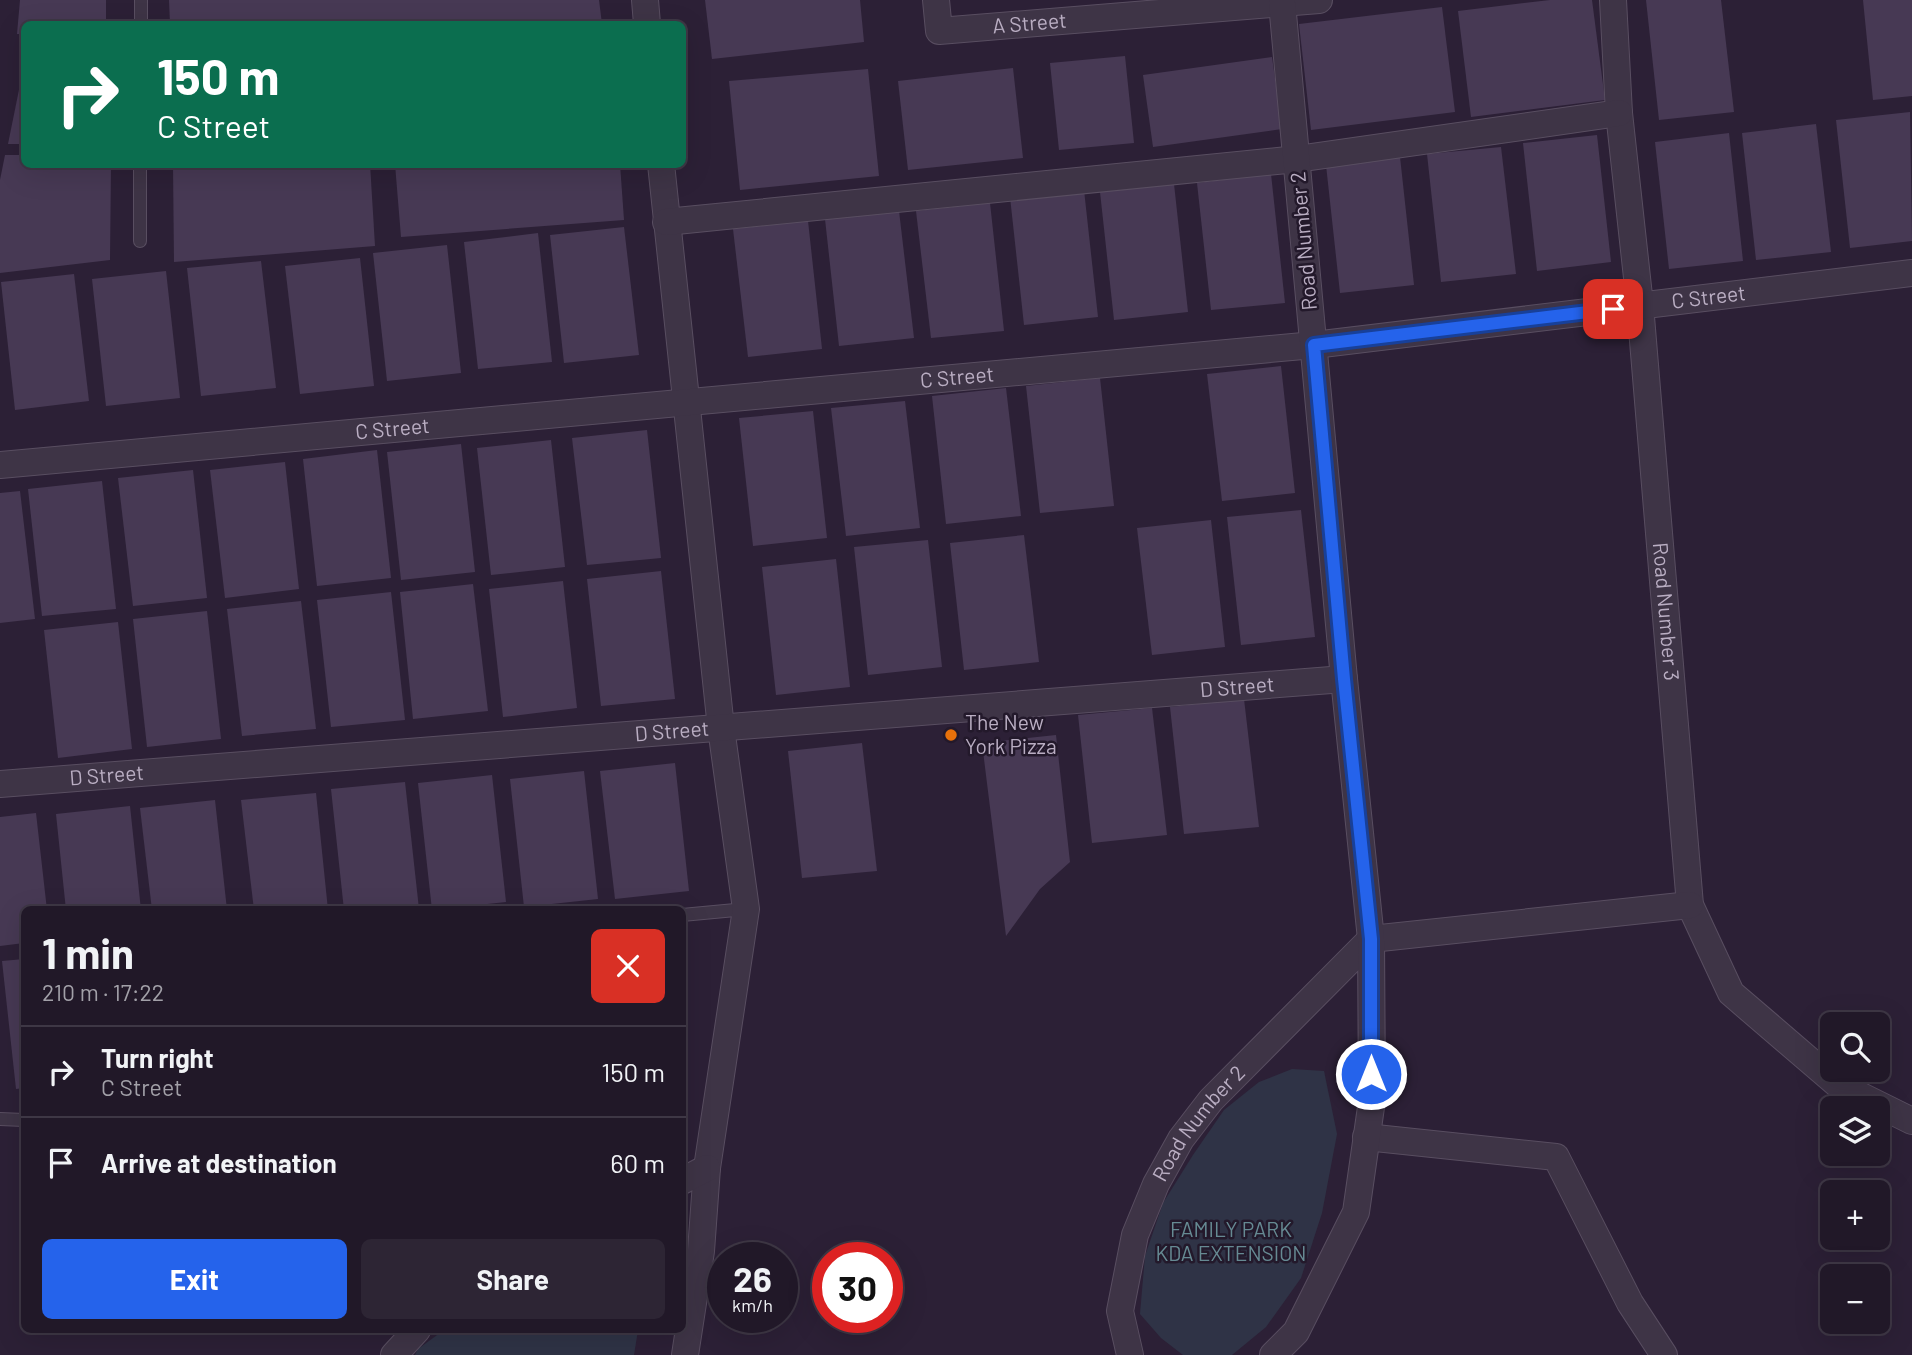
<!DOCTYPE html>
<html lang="en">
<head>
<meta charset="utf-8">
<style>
	:root { --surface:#211828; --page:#2d2534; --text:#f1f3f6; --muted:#a2a0a8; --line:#3e3745; --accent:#2563eb }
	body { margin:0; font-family:Barlow,sans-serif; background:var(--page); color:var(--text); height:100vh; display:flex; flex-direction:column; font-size:26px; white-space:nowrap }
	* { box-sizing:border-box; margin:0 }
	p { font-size:23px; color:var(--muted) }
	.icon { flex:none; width:38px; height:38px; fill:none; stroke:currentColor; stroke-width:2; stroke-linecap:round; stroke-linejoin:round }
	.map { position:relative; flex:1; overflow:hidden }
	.side { position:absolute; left:21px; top:906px; width:665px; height:427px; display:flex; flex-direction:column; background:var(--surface); border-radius:10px; box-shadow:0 7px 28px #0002,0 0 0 2px var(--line) }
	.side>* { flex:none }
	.top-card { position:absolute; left:21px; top:21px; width:665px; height:147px; border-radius:10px; box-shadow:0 7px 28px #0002,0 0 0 2px var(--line); background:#0b6e4f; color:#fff; overflow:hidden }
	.fabs { position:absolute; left:1820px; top:1012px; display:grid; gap:14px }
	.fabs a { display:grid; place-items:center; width:70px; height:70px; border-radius:10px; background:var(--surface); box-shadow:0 7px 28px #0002,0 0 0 2px var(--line); font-size:35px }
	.speed { position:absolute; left:707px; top:1242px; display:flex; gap:14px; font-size:35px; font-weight:700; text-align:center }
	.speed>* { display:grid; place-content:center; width:91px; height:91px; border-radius:50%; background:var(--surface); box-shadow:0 7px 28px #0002,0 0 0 2px var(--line); line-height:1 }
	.speed small { font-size:18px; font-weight:400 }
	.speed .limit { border:10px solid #d22; background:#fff; color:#111 }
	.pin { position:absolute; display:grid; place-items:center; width:60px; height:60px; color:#fff; margin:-30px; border-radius:14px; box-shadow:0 4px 10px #0006 }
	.me { position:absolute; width:77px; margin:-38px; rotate:0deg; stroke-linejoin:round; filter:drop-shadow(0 0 5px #0008) }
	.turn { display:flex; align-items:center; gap:24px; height:147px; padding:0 21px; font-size:32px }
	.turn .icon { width:91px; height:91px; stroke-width:2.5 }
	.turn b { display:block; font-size:49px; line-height:60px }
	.round { display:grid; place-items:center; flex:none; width:74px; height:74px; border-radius:10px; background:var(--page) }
	.headline { display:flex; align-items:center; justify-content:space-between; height:119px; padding:0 21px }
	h1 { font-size:42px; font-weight:700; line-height:52px }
	.button { display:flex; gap:14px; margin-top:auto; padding:14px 21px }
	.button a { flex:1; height:80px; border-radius:10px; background:var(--accent); color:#fff; font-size:28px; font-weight:700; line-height:80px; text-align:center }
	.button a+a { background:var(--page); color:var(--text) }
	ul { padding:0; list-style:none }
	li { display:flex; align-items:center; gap:21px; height:91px; padding:0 21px; border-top:2px solid var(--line) }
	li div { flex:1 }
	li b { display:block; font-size:26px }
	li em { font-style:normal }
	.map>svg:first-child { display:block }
	.green { fill:#2f3346 }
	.building { fill:#473954 }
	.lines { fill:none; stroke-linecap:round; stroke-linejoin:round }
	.lane-casing { stroke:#594e61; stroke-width:14 }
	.street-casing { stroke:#594e61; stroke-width:28 }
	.lane { stroke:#3e3446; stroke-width:12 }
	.street { stroke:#3e3446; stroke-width:26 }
	.route-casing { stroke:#184099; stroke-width:18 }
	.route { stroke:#2563eb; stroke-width:12 }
	.food-dot { fill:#e8710a; stroke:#23192b; stroke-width:2.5 }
	.labels { text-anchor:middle; stroke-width:5; stroke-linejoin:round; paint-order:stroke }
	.street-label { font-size:21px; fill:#baaec3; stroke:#23192b }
	.poi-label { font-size:21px; fill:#baaec3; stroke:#23192b; text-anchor:start }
	.park-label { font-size:21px; fill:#668a93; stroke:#23192b }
</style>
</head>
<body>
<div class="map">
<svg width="1912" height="1355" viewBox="0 0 1912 1355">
	<rect width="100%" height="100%" fill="#2c2036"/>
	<g class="green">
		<polygon points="1292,1069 1324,1071 1337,1134 1322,1213 1301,1278 1266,1327 1232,1355 1183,1355 1161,1338 1140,1314 1145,1256 1163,1203 1193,1155 1224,1110 1259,1082"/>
		<polygon points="444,1330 638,1330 634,1355 415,1355 418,1349"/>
	</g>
	<g class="building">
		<polygon points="20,0 106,0 106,24 24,24 24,34 17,34"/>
		<polygon points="169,0 599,0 602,24 170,24"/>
		<polygon points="705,0 860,0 864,42 712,59"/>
		<polygon points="1550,0 1592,0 1605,100 1471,117 1458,11"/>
		<polygon points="1646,0 1721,0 1734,112 1659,120"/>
		<polygon points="1863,0 1912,0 1912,96 1873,100"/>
		<polygon points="1442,7 1455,112 1311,130 1299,24"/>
		<polygon points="1125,56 1134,143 1059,150 1050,63"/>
		<polygon points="1272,57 1282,129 1153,147 1143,75"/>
		<polygon points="1013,68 1023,158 908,170 898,81"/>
		<polygon points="868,69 879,176 740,190 729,81"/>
		<polygon points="23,70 24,144 8,144"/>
		<polygon points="1910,112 1912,241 1850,248 1836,120"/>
		<polygon points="1816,124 1831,252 1756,260 1742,133"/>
		<polygon points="1729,133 1743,261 1669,269 1655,142"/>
		<polygon points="1597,135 1611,262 1537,271 1523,143"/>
		<polygon points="1501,147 1516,274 1441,282 1427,154"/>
		<polygon points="5,155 24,155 24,164 111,164 110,260 0,273 0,180"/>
		<polygon points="1400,157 1414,285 1340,293 1326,165"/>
		<polygon points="173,164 370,164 375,246 174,262"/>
		<polygon points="395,164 620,164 624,220 401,237"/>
		<polygon points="1271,174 1285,303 1211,310 1197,183"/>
		<polygon points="1174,184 1188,312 1114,320 1100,192"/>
		<polygon points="1084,190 1098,317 1024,325 1010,197"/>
		<polygon points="990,203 1004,331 931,338 916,211"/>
		<polygon points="899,211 914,338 839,346 825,219"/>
		<polygon points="808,221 822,349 748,357 733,229"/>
		<polygon points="624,227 639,355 564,363 550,235"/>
		<polygon points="538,233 552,362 478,369 464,242"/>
		<polygon points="447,245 461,373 387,381 373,253"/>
		<polygon points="360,258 374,386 300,394 285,266"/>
		<polygon points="261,261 276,388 201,396 187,268"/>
		<polygon points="166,271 180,398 106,406 92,279"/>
		<polygon points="74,274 89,401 15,410 1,282"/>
		<polygon points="1281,366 1295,493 1222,501 1207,374"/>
		<polygon points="1100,378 1114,506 1040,513 1026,386"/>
		<polygon points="1006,388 1021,516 946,524 932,396"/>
		<polygon points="905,401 920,528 846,536 831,408"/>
		<polygon points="813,411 827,538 753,546 739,418"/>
		<polygon points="647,430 661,558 587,565 572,438"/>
		<polygon points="551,440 565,567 491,575 477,448"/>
		<polygon points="461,444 475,572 401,580 387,452"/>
		<polygon points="377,450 391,578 317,586 303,459"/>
		<polygon points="285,462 299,589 225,598 210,470"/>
		<polygon points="193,470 207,598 133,606 118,478"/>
		<polygon points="102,481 116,609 42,616 28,489"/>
		<polygon points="20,491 35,619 0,623 0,493"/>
		<polygon points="1301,510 1315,637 1241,645 1227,517"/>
		<polygon points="1211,520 1225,647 1152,655 1137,528"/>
		<polygon points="1024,535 1039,662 964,670 950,543"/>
		<polygon points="928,540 942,667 868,675 854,547"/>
		<polygon points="836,559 850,687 776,695 762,567"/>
		<polygon points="661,571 675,699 601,706 587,579"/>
		<polygon points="563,581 577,708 503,717 489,589"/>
		<polygon points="473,584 488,711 413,719 400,592"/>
		<polygon points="391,592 405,720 331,727 317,600"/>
		<polygon points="301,601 316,729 242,736 227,609"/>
		<polygon points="207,611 221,739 147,747 133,619"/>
		<polygon points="118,622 132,749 58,758 44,630"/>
		<polygon points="1244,699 1259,827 1184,834 1170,707"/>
		<polygon points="1152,708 1167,835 1092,843 1078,715"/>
		<polygon points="1056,735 1070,862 1040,889 1006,936 982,743"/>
		<polygon points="862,743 877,871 802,878 788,751"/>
		<polygon points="675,763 689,891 615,899 600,771"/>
		<polygon points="584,771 598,899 524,907 510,779"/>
		<polygon points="492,775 506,902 432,910 418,783"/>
		<polygon points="405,782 419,909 344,910 331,789"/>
		<polygon points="316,793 328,910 254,910 241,800"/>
		<polygon points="215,800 227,910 152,910 140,808"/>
		<polygon points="130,806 141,910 66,910 56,814"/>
		<polygon points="36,813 47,910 24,910 24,943 0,946 0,817"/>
		<polygon points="24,959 24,1088 16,1089 2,961"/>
	</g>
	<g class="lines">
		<g class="lane-casing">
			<g id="lane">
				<polyline points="141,24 141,0"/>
				<polyline points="140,241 140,164"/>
				<polyline points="682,915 746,909"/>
				<polyline points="0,1119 24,1120"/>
			</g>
		</g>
		<g class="street-casing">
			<g id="street">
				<polyline points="645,0 647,24"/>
				<path id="s1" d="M936,0L939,31L1319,0"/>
				<path id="s2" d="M1613,0L1619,113L1640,305L1690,905L1731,993L1837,1084L1912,1121"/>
				<polyline points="661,164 721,728 746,909 707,1168 701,1251 685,1355"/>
				<polyline points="666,222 1297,159 1619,113"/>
				<path id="s3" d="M0,465L1314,345L1912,273"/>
				<path id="s4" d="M0,784L1344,679"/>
				<polyline points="1366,1137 1556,1157 1630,1303 1664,1355"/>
				<polyline points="682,1181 707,1168"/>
				<polyline points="394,1355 417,1330"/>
				<path id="s5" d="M1130,1355L1120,1311L1135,1235L1156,1184L1181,1139L1211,1100L1371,939L1690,905"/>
				<polyline points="1273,1355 1296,1332 1356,1212 1372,1100 1371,939 1344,679 1282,3"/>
			</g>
		</g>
		<use href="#lane" class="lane"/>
		<use href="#street" class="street"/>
	</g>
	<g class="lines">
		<g class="route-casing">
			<polyline id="route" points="1371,1074 1371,939 1344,679 1314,345 1613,309"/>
		</g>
		<use href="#route" class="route"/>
	</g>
	<circle class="food-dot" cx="951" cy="735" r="7"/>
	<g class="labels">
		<g class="street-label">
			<text dy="7" stroke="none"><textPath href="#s1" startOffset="122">A Street</textPath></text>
			<text transform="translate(1304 241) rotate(-95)" y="7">Road Number 2</text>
			<text dy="7" stroke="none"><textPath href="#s3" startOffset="1717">C Street</textPath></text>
			<text dy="7" stroke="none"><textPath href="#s3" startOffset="961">C Street</textPath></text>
			<text dy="7" stroke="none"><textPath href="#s3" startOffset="394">C Street</textPath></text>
			<text dy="7" stroke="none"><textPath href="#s2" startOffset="614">Road Number 3</textPath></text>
			<text dy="7" stroke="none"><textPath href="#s4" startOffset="1241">D Street</textPath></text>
			<text dy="7" stroke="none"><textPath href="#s4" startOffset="674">D Street</textPath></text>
			<text dy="7" stroke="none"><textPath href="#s4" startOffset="107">D Street</textPath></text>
			<text dy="7" stroke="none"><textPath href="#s5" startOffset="252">Road Number 2</textPath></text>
		</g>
		<g class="poi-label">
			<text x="965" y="730">The New<tspan x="965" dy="24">York Pizza</tspan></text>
		</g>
		<g class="park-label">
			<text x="1231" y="1237">FAMILY PARK<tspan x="1231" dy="24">KDA EXTENSION</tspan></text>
		</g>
	</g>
</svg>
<div class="fabs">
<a><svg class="icon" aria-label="search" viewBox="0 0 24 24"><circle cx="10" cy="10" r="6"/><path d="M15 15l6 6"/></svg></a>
<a><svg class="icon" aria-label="layers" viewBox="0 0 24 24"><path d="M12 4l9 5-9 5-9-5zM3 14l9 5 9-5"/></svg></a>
<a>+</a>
<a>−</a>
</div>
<div class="speed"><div>26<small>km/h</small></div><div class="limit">30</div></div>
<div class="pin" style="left:1613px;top:309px;background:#d93025"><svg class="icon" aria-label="arrive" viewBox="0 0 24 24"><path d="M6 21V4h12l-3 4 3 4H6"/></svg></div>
<svg class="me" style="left:1371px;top:1074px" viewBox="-20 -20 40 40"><circle r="17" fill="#2563eb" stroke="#fff" stroke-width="3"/><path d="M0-11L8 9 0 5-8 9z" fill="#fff"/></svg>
<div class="top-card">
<div class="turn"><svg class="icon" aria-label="right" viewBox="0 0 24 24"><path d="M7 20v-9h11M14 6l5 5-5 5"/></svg><div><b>150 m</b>C Street</div></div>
</div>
<section class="side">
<div class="headline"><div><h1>1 min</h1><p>210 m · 17:22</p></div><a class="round" style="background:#d93025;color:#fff"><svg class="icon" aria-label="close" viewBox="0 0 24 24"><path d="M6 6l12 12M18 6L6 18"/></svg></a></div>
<ul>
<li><svg class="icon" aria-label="right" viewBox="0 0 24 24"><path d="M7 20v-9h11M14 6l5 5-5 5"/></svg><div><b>Turn right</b><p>C Street</p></div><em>150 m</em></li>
<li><svg class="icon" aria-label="arrive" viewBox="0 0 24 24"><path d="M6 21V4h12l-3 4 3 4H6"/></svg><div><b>Arrive at destination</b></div><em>60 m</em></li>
</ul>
<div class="button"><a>Exit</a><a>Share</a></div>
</section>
</div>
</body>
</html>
